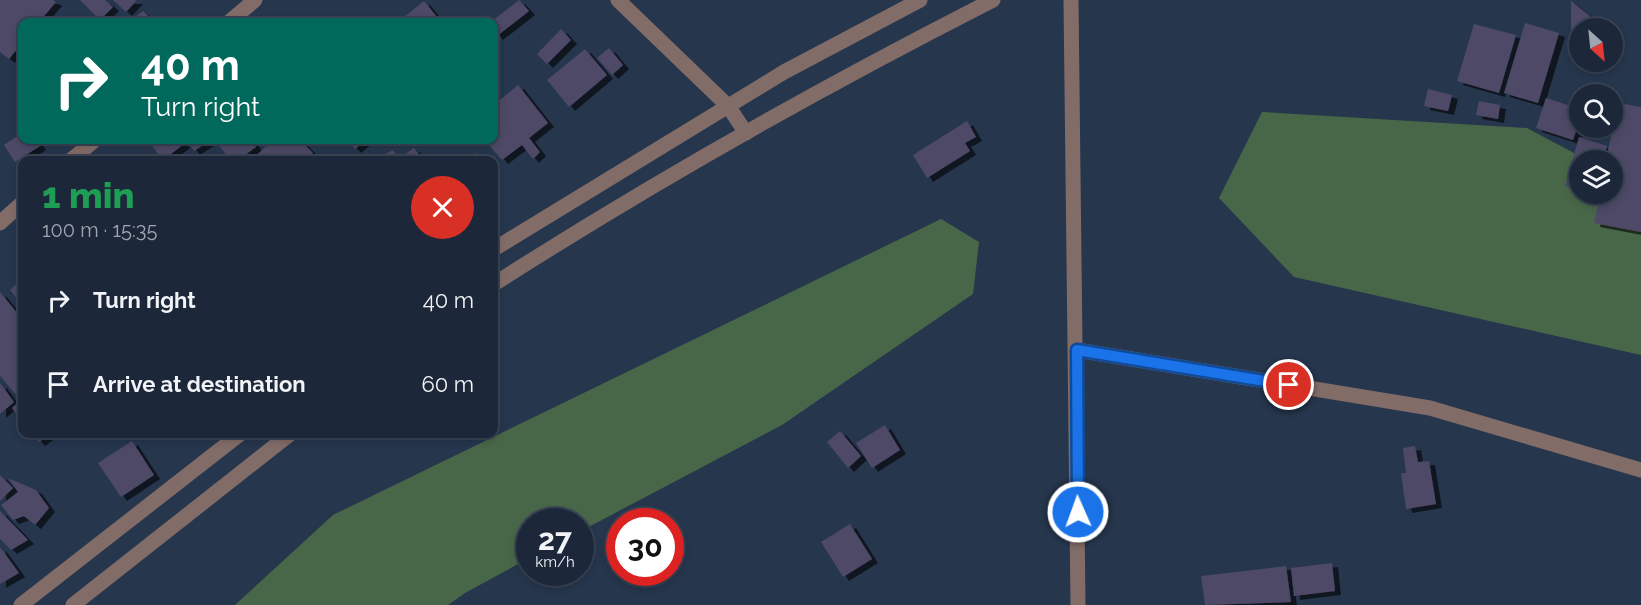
<!DOCTYPE html>
<html lang="en">
<head>
<meta charset="utf-8">
<style>
	:root { --surface:#1c283a; --page:#293445; --text:#f1f3f6; --muted:#a0a6af; --line:#3a4454 }
	body { margin:0; font-family:Raleway,sans-serif; background:var(--page); color:var(--text); height:100vh; display:flex; flex-direction:column; font-size:22px; white-space:nowrap }
	* { box-sizing:border-box; margin:0 }
	p { font-size:20px; color:var(--muted) }
	.icon { flex:none; width:33px; height:33px; fill:none; stroke:currentColor; stroke-width:2; stroke-linecap:round; stroke-linejoin:round }
	.map { position:relative; flex:1; overflow:hidden }
	.side { position:absolute; left:18px; top:156px; width:480px; height:282px; display:flex; flex-direction:column; background:var(--surface); border-radius:12px; box-shadow:0 3px 9px #0003,0 0 0 2px var(--line) }
	.side>* { flex:none }
	.guide { position:absolute; left:18px; top:18px; width:480px; height:126px; border-radius:12px; box-shadow:0 3px 9px #0003,0 0 0 2px var(--line); background:#00695c; color:#fff; overflow:hidden }
	.needle { width:39px; rotate:153deg }
	.tools { position:absolute; left:1569px; top:18px; display:grid; gap:12px }
	.tools a { display:grid; place-items:center; width:54px; height:54px; border-radius:50%; background:var(--surface); box-shadow:0 3px 9px #0003,0 0 0 2px var(--line); font-size:30px }
	.speed { position:absolute; left:516px; top:508px; display:flex; gap:12px; font-size:30px; font-weight:700; text-align:center }
	.speed>* { display:grid; place-content:center; width:78px; height:78px; border-radius:50%; background:var(--surface); box-shadow:0 3px 9px #0003,0 0 0 2px var(--line); line-height:1 }
	.speed small { font-size:15px; font-weight:400 }
	.speed .limit { border:9px solid #d22; background:#fff; color:#111 }
	.pin { position:absolute; display:grid; place-items:center; width:51px; height:51px; color:#fff; margin:-26px; border:3px solid #fff; border-radius:50%; box-shadow:0 2px 6px #0007 }
	.me { position:absolute; width:66px; margin:-33px; rotate:358deg; stroke-linejoin:round; filter:drop-shadow(0 0 4px #0008) }
	.turn { display:flex; align-items:center; gap:21px; height:126px; padding:0 24px; font-size:27px }
	.turn .icon { width:78px; height:78px; stroke-width:2.5 }
	.turn b { display:block; font-size:42px; line-height:51px }
	.round { display:grid; place-items:center; flex:none; width:63px; height:63px; border-radius:32px; background:var(--page) }
	.headline { display:flex; align-items:center; justify-content:space-between; height:102px; padding:0 24px }
	h1 { font-size:36px; font-weight:800; line-height:45px; color:#1e9e55 }
	ul { padding:0; list-style:none }
	li { display:flex; align-items:center; gap:18px; height:84px; padding:0 24px }
	li div { flex:1 }
	li b { display:block; font-size:22px }
	li em { font-style:normal }
	.map>svg:first-child { display:block }
	.green { fill:#486749 }
	.building { fill:#4e4966; filter:url(#shadow) }
	.lines { fill:none; stroke-linecap:round; stroke-linejoin:round }
	.minor { stroke:#826c68; stroke-width:15 }
	.route-casing { stroke:#114b97; stroke-width:15 }
	.route { stroke:#1a73e8; stroke-width:10 }
</style>
</head>
<body>
<div class="map">
<svg width="1641" height="605" viewBox="0 0 1641 605">
	<defs>
		<filter id="shadow"><feDropShadow dx="6" dy="4" stdDeviation="0" flood-color="#0009"/></filter>
	</defs>
	<rect width="100%" height="100%" fill="#26364d"/>
	<g class="green">
		<polygon points="1262,112 1527,128 1587,160 1580,160 1580,194 1641,191 1641,355 1294,277 1219,198"/>
		<polygon points="941,219 979,242 973,294 782,425 581,531 580,522 530,522 529,558 465,593 448,605 235,605 333,515"/>
	</g>
	<g class="building">
		<polygon points="0,0 53,0 56,2 39,22 22,22 22,43 9,59 0,52"/>
		<polygon points="80,0 105,0 113,7 100,20"/>
		<polygon points="113,0 137,0 126,12"/>
		<polygon points="519,0 529,11 497,36 494,32 494,22 491,22"/>
		<polygon points="424,1 441,22 398,22"/>
		<polygon points="1571,1 1590,16 1590,28 1580,28 1580,36 1571,36"/>
		<polygon points="143,11 153,22 129,22"/>
		<polygon points="1525,23 1559,33 1538,103 1504,93"/>
		<polygon points="1474,24 1516,35 1499,93 1457,81"/>
		<polygon points="561,29 571,40 547,64 537,54"/>
		<polygon points="609,48 623,65 612,75 597,58"/>
		<polygon points="585,49 607,75 569,107 547,80"/>
		<polygon points="518,85 548,123 529,138 540,152 533,159 522,145 502,160 485,140 494,140 494,105"/>
		<polygon points="1428,89 1452,95 1448,111 1424,106"/>
		<polygon points="1546,98 1580,109 1580,119 1573,140 1536,128"/>
		<polygon points="1479,101 1500,105 1498,119 1476,115"/>
		<polygon points="1618,103 1641,107 1641,232 1594,223 1600,194 1612,194 1612,160 1606,160"/>
		<polygon points="967,121 976,137 965,143 970,151 927,178 913,155"/>
		<polygon points="22,133 22,140 36,140 40,146 15,162 4,145"/>
		<polygon points="1579,137 1607,146 1603,160 1580,160 1580,190 1565,186"/>
		<polygon points="153,140 181,140 184,144 163,160 149,142"/>
		<polygon points="186,140 211,140 194,151"/>
		<polygon points="215,140 251,140 256,147 238,160 230,160"/>
		<polygon points="272,140 300,140 313,153 305,160 252,160"/>
		<polygon points="347,140 366,140 355,149"/>
		<polygon points="414,148 423,160 404,160 401,157"/>
		<polygon points="393,150 399,160 374,160"/>
		<polygon points="477,153 483,160 467,160"/>
		<polygon points="22,279 22,305 10,290"/>
		<polygon points="0,292 22,319 22,391 17,396 0,376"/>
		<polygon points="0,383 14,402 0,414"/>
		<polygon points="22,399 22,422 12,408"/>
		<polygon points="885,425 900,450 872,468 856,443"/>
		<polygon points="840,431 861,456 848,468 827,442"/>
		<polygon points="32,434 50,434 39,442"/>
		<polygon points="132,441 154,475 121,497 98,463"/>
		<polygon points="1415,446 1418,462 1429,461 1436,504 1406,509 1401,473 1406,473 1403,448"/>
		<polygon points="0,475 13,488 0,501"/>
		<polygon points="8,478 36,490 49,508 35,525 24,516 13,520 1,505 18,492"/>
		<polygon points="0,511 28,540 11,550 0,539"/>
		<polygon points="850,524 872,559 843,577 821,542"/>
		<polygon points="0,547 19,573 0,584"/>
		<polygon points="1332,563 1335,591 1294,596 1291,568"/>
		<polygon points="1286,566 1291,602 1205,605 1201,576"/>
	</g>
	<g class="lines">
		<g class="minor">
			<polyline points="618,0 728,106 746,133"/>
			<polyline points="1071,0 1078,605"/>
			<polyline points="229,22 255,0"/>
			<polyline points="71,160 95,140"/>
			<polyline points="0,223 22,203"/>
			<polyline points="494,249 784,72 920,0"/>
			<path d="M494,284C655,181 822,87 993,0"/>
			<polyline points="1077,350 1430,408 1641,470"/>
			<polyline points="21,605 240,434"/>
			<polyline points="73,605 290,434"/>
		</g>
	</g>
	<g class="lines">
		<g class="route-casing">
			<polyline id="route" points="1078,512 1077,350 1289,385"/>
		</g>
		<use href="#route" class="route"/>
	</g>
</svg>
<div class="tools">
<a><svg class="needle" viewBox="-14 -14 28 28"><path d="M0-13l5 13h-10z" fill="#e53935"/><path d="M0 13l5-13h-10z" fill="#a0a6af"/></svg></a>
<a><svg class="icon" aria-label="search" viewBox="0 0 24 24"><circle cx="10" cy="10" r="6"/><path d="M15 15l6 6"/></svg></a>
<a><svg class="icon" aria-label="layers" viewBox="0 0 24 24"><path d="M12 4l9 5-9 5-9-5zM3 14l9 5 9-5"/></svg></a>
</div>
<div class="speed"><div>27<small>km/h</small></div><div class="limit">30</div></div>
<div class="pin" style="left:1289px;top:385px;background:#d93025"><svg class="icon" aria-label="arrive" viewBox="0 0 24 24"><path d="M6 21V4h12l-3 4 3 4H6"/></svg></div>
<svg class="me" style="left:1078px;top:512px" viewBox="-20 -20 40 40"><circle r="17" fill="#1a73e8" stroke="#fff" stroke-width="3"/><path d="M0-11L8 9 0 5-8 9z" fill="#fff"/></svg>
<div class="guide">
<div class="turn"><svg class="icon" aria-label="right" viewBox="0 0 24 24"><path d="M7 20v-9h11M14 6l5 5-5 5"/></svg><div><b>40 m</b>Turn right</div></div>
</div>
<section class="side">
<div class="headline"><div><h1>1 min</h1><p>100 m · 15:35</p></div><a class="round" style="background:#d93025;color:#fff"><svg class="icon" aria-label="close" viewBox="0 0 24 24"><path d="M6 6l12 12M18 6L6 18"/></svg></a></div>
<ul>
<li><svg class="icon" aria-label="right" viewBox="0 0 24 24"><path d="M7 20v-9h11M14 6l5 5-5 5"/></svg><div><b>Turn right</b></div><em>40 m</em></li>
<li><svg class="icon" aria-label="arrive" viewBox="0 0 24 24"><path d="M6 21V4h12l-3 4 3 4H6"/></svg><div><b>Arrive at destination</b></div><em>60 m</em></li>
</ul>
</section>
</div>
</body>
</html>
